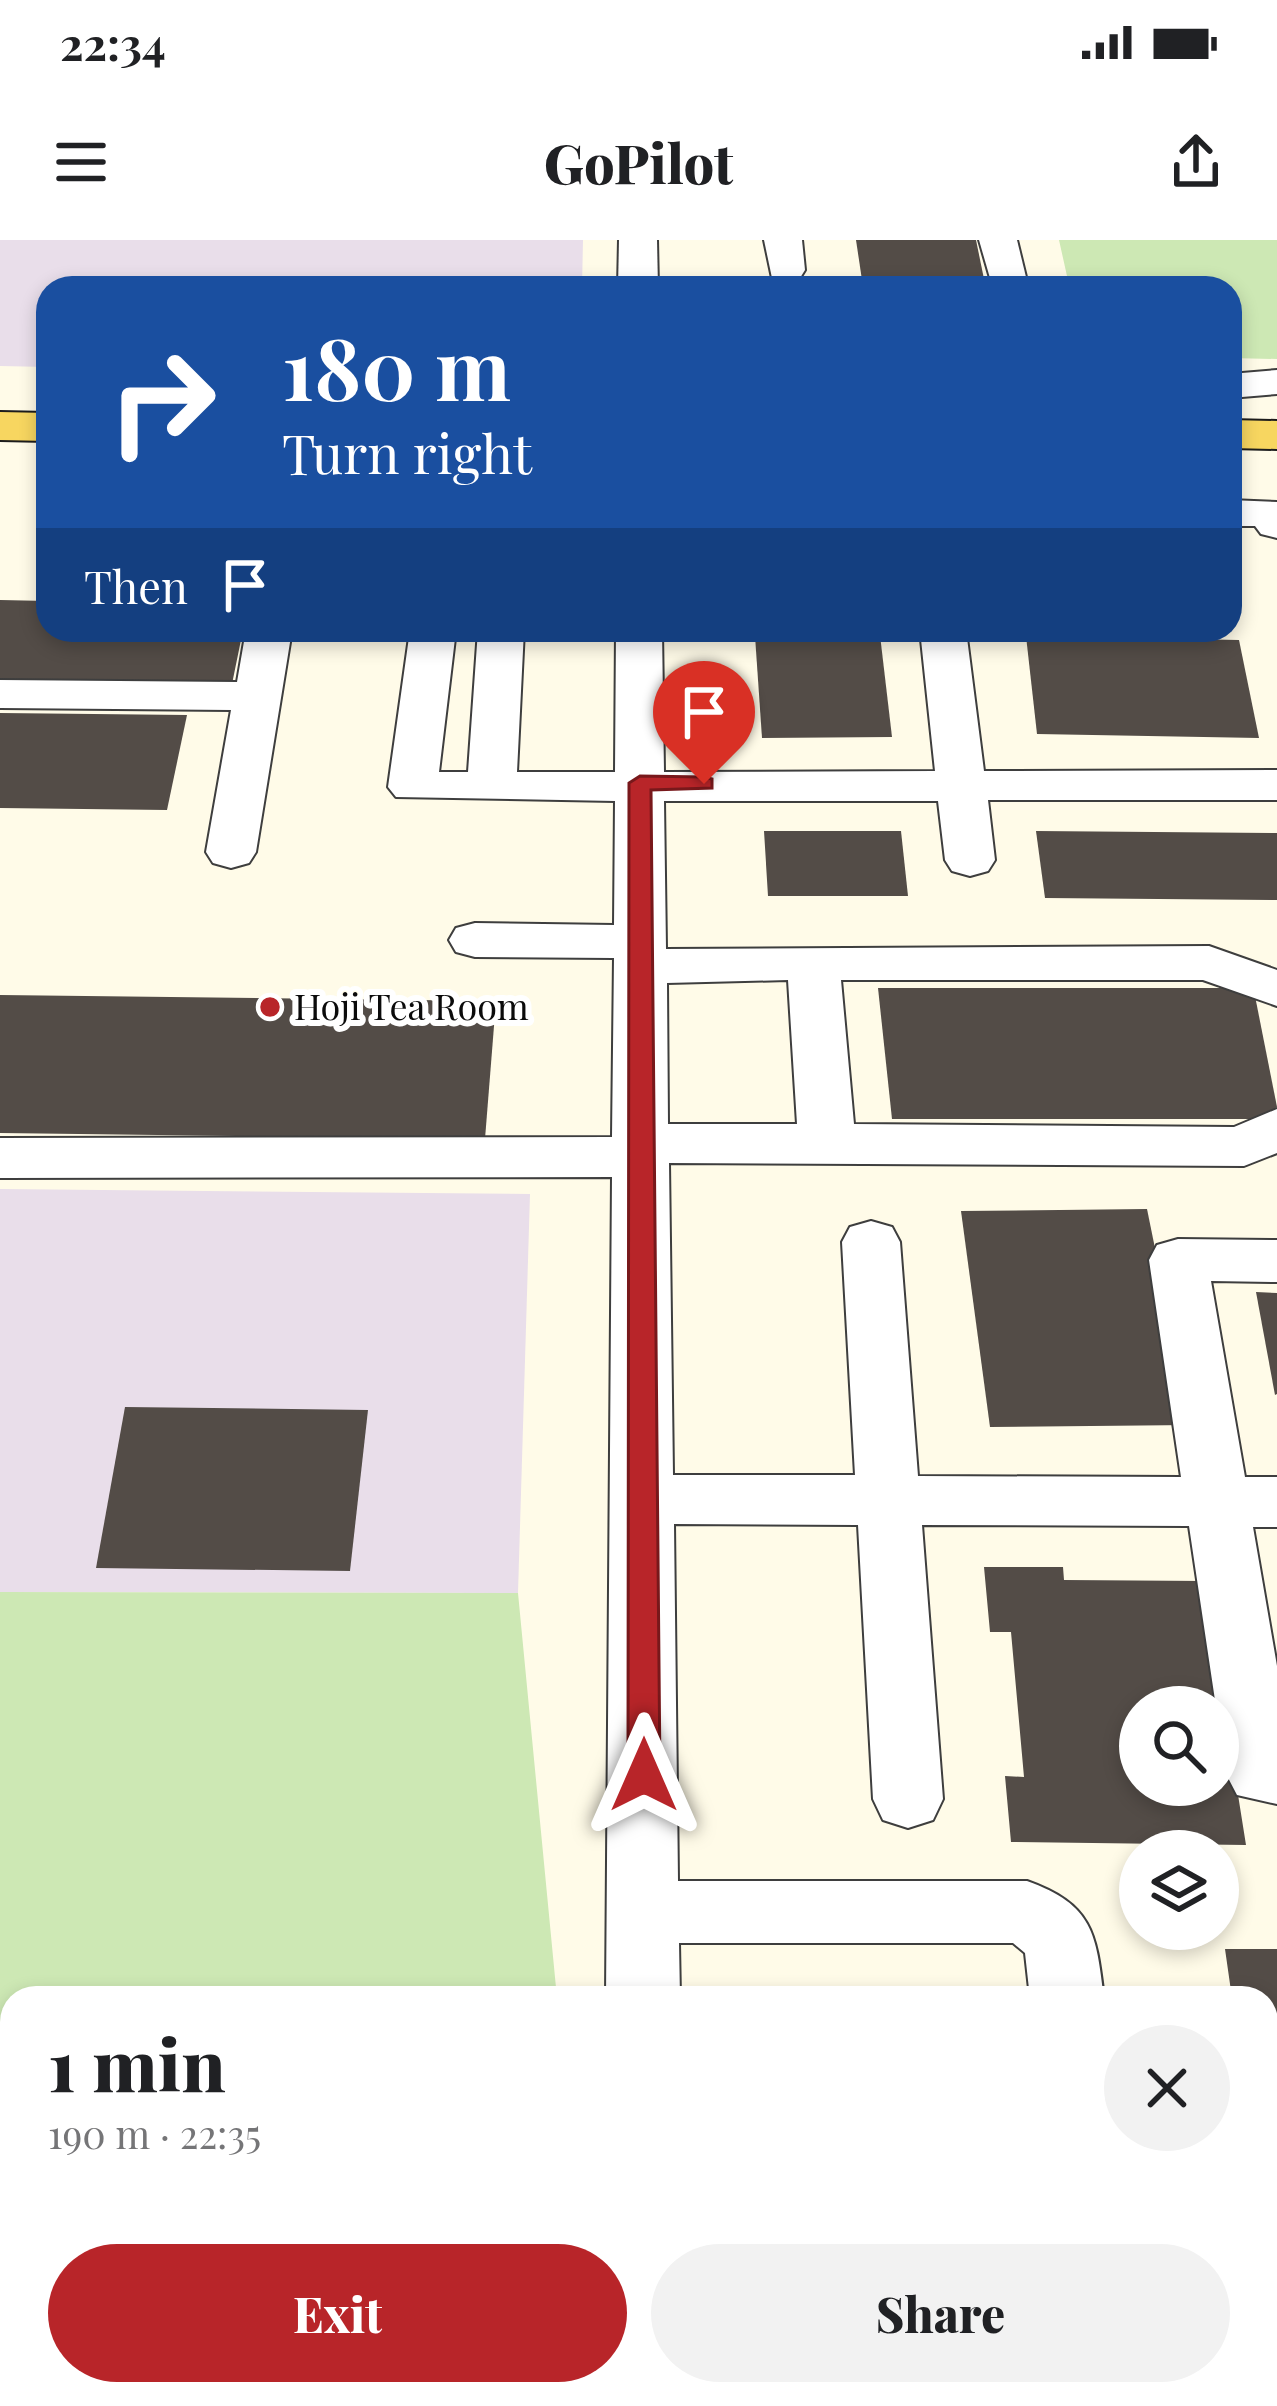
<!DOCTYPE html>
<html lang="en">
<head>
<meta charset="utf-8">
<style>
	:root { --surface:#fff; --page:#f2f2f2; --text:#202124; --muted:#757577; --accent:#b82529 }
	body { margin:0; font-family:"Playfair Display",serif; background:var(--page); color:var(--text); height:100vh; display:flex; flex-direction:column; font-size:45px; white-space:nowrap }
	* { box-sizing:border-box; margin:0 }
	p { font-size:39px; color:var(--muted) }
	.icon { flex:none; width:66px; height:66px; fill:none; stroke:currentColor; stroke-width:2; stroke-linecap:round; stroke-linejoin:round }
	.map { position:relative; flex:1; overflow:hidden }
	.drawer { position:absolute; left:0px; top:1746px; width:1278px; height:420px; display:flex; flex-direction:column; background:var(--surface); border-radius:36px 36px 0 0; box-shadow:0 6px 18px #0003 }
	.drawer>* { flex:none }
	.hud { position:absolute; left:36px; top:36px; width:1206px; height:366px; border-radius:36px; box-shadow:0 6px 18px #0003; background:#1a4fa0; color:#fff; overflow:hidden }
	.fabs { position:absolute; left:1119px; top:1446px; display:grid; gap:24px }
	.fabs a { display:grid; place-items:center; width:120px; height:120px; border-radius:50%; background:var(--surface); box-shadow:0 6px 18px #0003; font-size:60px }
	.pin { position:absolute; display:grid; place-items:center; width:102px; height:102px; color:#fff; margin:-123px -51px; border-radius:50% 50% 50% 0; rotate:-45deg; box-shadow:0 0 12px #0007 }
	.pin .icon { rotate:45deg }
	.me { position:absolute; width:132px; margin:-66px; rotate:0deg; stroke-linejoin:round; filter:drop-shadow(0 0 9px #0008) }
	.turn { display:flex; align-items:center; gap:42px; height:252px; padding:0 48px; font-size:54px }
	.turn .icon { width:156px; height:156px; stroke-width:2.5 }
	.turn b { display:block; font-size:84px; line-height:102px }
	.then { display:flex; align-items:center; height:114px; padding:0 48px; background:#0003; gap:24px; font-size:45px }
	.round { display:grid; place-items:center; flex:none; width:126px; height:126px; border-radius:63px; background:var(--page) }
	.headline { display:flex; align-items:center; justify-content:space-between; height:204px; padding:0 48px }
	h1 { font-size:72px; font-weight:800; line-height:90px }
	.button { display:flex; gap:24px; margin-top:auto; padding:24px 48px }
	.button a { flex:1; height:138px; border-radius:72px; background:var(--accent); color:#fff; font-size:48px; font-weight:800; line-height:138px; text-align:center }
	.button a+a { background:var(--page); color:var(--text) }
	.status { display:flex; justify-content:space-between; align-items:center; height:84px; padding:0 60px; background:var(--surface); direction:ltr }
	.status svg { height:33px; fill:currentColor }
	header { display:flex; justify-content:space-between; align-items:center; height:156px; padding:0 48px; background:var(--surface); font-size:54px; font-weight:800 }
	.map>svg:first-child { display:block }
	.industrial { fill:#e9deea }
	.green { fill:#cde8b4 }
	.building { fill:#534c47; fill-rule:evenodd }
	.lines { fill:none; stroke-linecap:round; stroke-linejoin:round }
	.minor-casing { stroke:#3e3e3e; stroke-width:4 }
	.major-casing { stroke:#1c1c1c; stroke-width:4 }
	.minor { fill:#fff; fill-rule:evenodd }
	.major { fill:#f7d660; fill-rule:evenodd }
	.route { fill:#b82529; stroke:#78181b; stroke-width:3 }
	.poi-dot { fill:#b82529; stroke:#fff; stroke-width:4.5 }
	.labels { text-anchor:middle; stroke-width:12; stroke-linejoin:round; paint-order:stroke }
	.poi-label { font-size:36px; fill:#0b0b0b; stroke:#fff; text-anchor:start }
</style>
</head>
<body>
<div class="status"><b>22:34</b><svg viewBox="0 0 49 12"><path d="M0 12V9h3v3zM5 12V6h3v6zM10 12V3h3v9zM15 12V0h3v12zM26 1h20v11H26zM47 4h2v5h-2z"/></svg></div>
<header><svg class="icon" aria-label="menu" viewBox="0 0 24 24"><path d="M4 6h16M4 12h16M4 18h16"/></svg>GoPilot<svg class="icon" aria-label="share" viewBox="0 0 24 24"><path d="M12 15V3M7 8l5-5 5 5M5 13v7h14v-7"/></svg></header>
<div class="map">
<svg width="1277" height="2166" viewBox="0 0 1277 2166">
	<rect width="100%" height="100%" fill="#fffbe8"/>
	<g class="industrial">
		<polygon points="0,0 583,0 582,48 48,48 48,127 0,126"/>
		<polygon points="0,949 530,954 518,1353 0,1352"/>
	</g>
	<g class="green">
		<polygon points="1059,0 1277,0 1277,119 1230,118 1230,48 1058,48 1069,45"/>
		<polygon points="0,1352 518,1353 557,1758 12,1758 12,2154 567,2154 567,2166 0,2166"/>
	</g>
	<g class="building">
		<polygon points="856,0 976,0 984,39 862,40"/>
		<polygon points="0,360 48,361 48,390 243,390 232,444 0,441"/>
		<polygon points="880,395 892,497 762,498 755,396"/>
		<polygon points="1026,396 1239,400 1259,498 1037,494"/>
		<polygon points="0,473 187,475 167,570 0,568"/>
		<polygon points="764,591 901,591 908,656 768,656"/>
		<polygon points="1036,591 1277,593 1277,660 1045,658"/>
		<polygon points="878,748 1235,748 1255,756 1277,867 1258,879 892,879"/>
		<polygon points="0,755 496,761 485,899 0,893"/>
		<polygon points="1147,969 1191,1185 990,1187 961,971"/>
		<polygon points="1256,1052 1277,1053 1277,1154 1275,1155"/>
		<polygon points="125,1167 368,1170 350,1331 96,1328"/>
		<path d="M984,1327H1063L1064,1340L1204,1341L1246,1605L1011,1602L1005,1536L1024,1537L1011,1392H990ZM1140,1467H1218V1545H1140Z"/>
		<polygon points="1225,1709 1277,1709 1277,2042 1266,1986 1266,1758 1232,1758"/>
	</g>
	<g class="lines">
		<g class="minor-casing">
			<g id="minor">
				<polygon points="619,0 657,0 658,48 618,48"/>
				<polygon points="764,0 802,0 805,30 800,38 772,38"/>
				<polygon points="979,0 1017,0 1026,37 1020,45 992,45"/>
				<polygon points="1277,130 1277,154 1230,158 1230,134"/>
				<polygon points="1230,260 1277,262 1277,298 1261,294 1255,286 1230,286"/>
				<polygon points="246,390 292,390 256,612 249,623 231,628 213,623 206,612 231,470 0,468 0,440 237,442"/>
				<path d="M410,390H456L439,532H468L478,390H524L517,532H615L616,390H662L664,532L935,531L920,390H966L984,531L1277,530V560H988L995,620L988,631L970,636L952,631L945,620L938,561H664L666,709L1209,706L1277,730V766L1203,740H841L854,884L1234,887L1277,869V913L1244,926L669,923L673,1235H855L842,1002L850,987L871,981L892,987L900,1002L918,1236L1181,1237L1149,1020L1157,1005L1178,999L1277,1000V1042L1211,1041L1245,1237H1277V1287H1253L1277,1426V1564L1237,1555L1226,1534L1189,1286L922,1285L943,1559L933,1580L908,1588L883,1580L873,1559L858,1285L674,1284L678,1641H1027C1094,1665 1096,1694 1104,1758H1030L1025,1713L1013,1703H679L680,1758H606L612,937L0,938V898L612,897L614,718L475,717L456,712L449,700L456,688L475,683L614,685L615,561L396,557L388,547ZM788,740L797,884H668L667,743Z"/>
				<rect x="595" y="2154" width="82" height="12"/>
				<polygon points="1070,2154 1152,2154 1154,2166 1072,2166"/>
			</g>
		</g>
		<g class="major-casing">
			<g id="major">
				<polygon points="0,172 48,173 48,201 0,200"/>
				<polygon points="1230,180 1277,181 1277,209 1230,208"/>
			</g>
		</g>
		<use href="#minor" class="minor"/>
		<use href="#major" class="major"/>
	</g>
	<polygon class="route" points="704,537 712,539 712,548 651,550 660,1535 644,1548 628,1535 629,543 640,536"/>
	<circle class="poi-dot" cx="270" cy="767" r="12"/>
	<g class="labels">
		<g class="poi-label">
			<text x="294" y="780">Hoji Tea Room</text>
		</g>
	</g>
</svg>
<div class="fabs">
<a><svg class="icon" aria-label="search" viewBox="0 0 24 24"><circle cx="10" cy="10" r="6"/><path d="M15 15l6 6"/></svg></a>
<a><svg class="icon" aria-label="layers" viewBox="0 0 24 24"><path d="M12 4l9 5-9 5-9-5zM3 14l9 5 9-5"/></svg></a>
</div>
<div class="pin" style="left:704px;top:544px;background:#d93025"><svg class="icon" aria-label="arrive" viewBox="0 0 24 24"><path d="M6 21V4h12l-3 4 3 4H6"/></svg></div>
<svg class="me" style="left:644px;top:1535px" viewBox="-20 -20 40 40"><path d="M0-17L14 15 0 8-14 15z" fill="#b82529" stroke="#fff" stroke-width="4"/></svg>
<div class="hud">
<div class="turn"><svg class="icon" aria-label="right" viewBox="0 0 24 24"><path d="M7 20v-9h11M14 6l5 5-5 5"/></svg><div><b>180 m</b>Turn right</div></div>
<div class="then">Then<svg class="icon" aria-label="arrive" viewBox="0 0 24 24"><path d="M6 21V4h12l-3 4 3 4H6"/></svg></div>
</div>
<section class="drawer">
<div class="headline"><div><h1>1 min</h1><p>190 m · 22:35</p></div><a class="round"><svg class="icon" aria-label="close" viewBox="0 0 24 24"><path d="M6 6l12 12M18 6L6 18"/></svg></a></div>
<div class="button"><a>Exit</a><a>Share</a></div>
</section>
</div>
</body>
</html>
